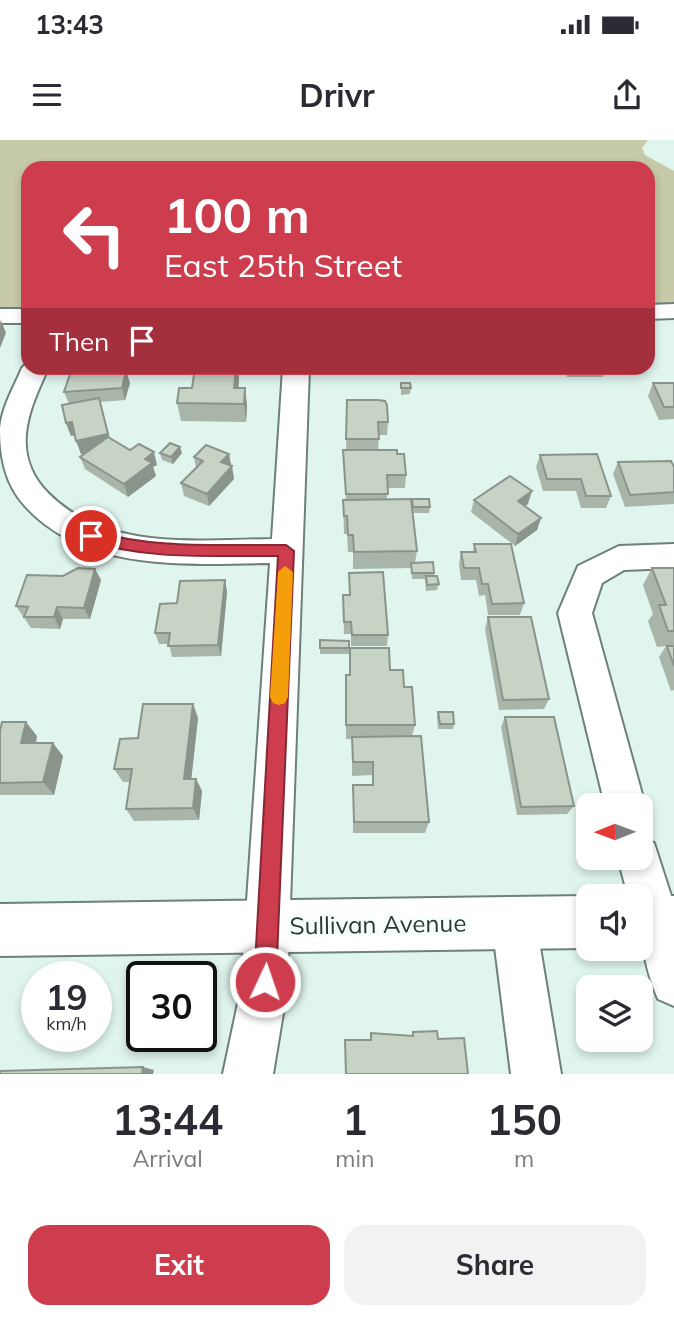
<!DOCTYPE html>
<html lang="en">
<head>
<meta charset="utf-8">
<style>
	:root { --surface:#fff; --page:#f2f2f3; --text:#2b2b33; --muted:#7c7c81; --accent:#cd3d4e }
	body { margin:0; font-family:Mulish,sans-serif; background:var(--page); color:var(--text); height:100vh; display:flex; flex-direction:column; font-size:26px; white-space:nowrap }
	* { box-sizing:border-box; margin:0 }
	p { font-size:23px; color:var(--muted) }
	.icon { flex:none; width:38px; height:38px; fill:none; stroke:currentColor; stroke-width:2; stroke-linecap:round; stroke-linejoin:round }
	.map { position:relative; height:934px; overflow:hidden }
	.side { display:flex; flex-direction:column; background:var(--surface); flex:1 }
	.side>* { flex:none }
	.guide { position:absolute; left:21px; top:21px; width:634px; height:214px; border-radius:21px; box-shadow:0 4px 10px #0003; background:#cd3d4e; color:#fff; overflow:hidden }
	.needle { width:46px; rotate:269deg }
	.tools { position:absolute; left:576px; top:653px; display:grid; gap:14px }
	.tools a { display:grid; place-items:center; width:77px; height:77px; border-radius:14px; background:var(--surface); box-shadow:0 4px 10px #0003; font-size:35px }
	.speed { position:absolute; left:21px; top:821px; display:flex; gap:14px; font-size:35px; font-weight:700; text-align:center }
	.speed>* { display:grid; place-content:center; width:91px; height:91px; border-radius:50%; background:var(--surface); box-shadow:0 4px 10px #0003; line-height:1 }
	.speed small { font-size:18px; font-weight:400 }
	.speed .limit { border:4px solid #111; border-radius:10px; background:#fff; color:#111 }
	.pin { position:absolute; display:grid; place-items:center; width:60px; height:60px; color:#fff; margin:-30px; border:4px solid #fff; border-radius:50%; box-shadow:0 2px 7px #0007 }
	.me { position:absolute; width:77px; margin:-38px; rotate:3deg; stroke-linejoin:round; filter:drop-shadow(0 0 5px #0008) }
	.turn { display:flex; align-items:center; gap:24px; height:147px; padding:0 28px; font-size:32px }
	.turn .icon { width:91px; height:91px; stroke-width:2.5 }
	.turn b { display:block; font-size:49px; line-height:60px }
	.then { display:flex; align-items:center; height:66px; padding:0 28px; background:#0003; gap:14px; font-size:26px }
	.eta { display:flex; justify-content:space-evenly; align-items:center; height:119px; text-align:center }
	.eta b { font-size:42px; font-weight:700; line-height:49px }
	.action { display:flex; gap:14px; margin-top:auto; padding:14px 28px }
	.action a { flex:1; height:80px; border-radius:21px; background:var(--accent); color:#fff; font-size:28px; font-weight:700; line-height:80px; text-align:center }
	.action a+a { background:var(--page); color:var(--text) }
	.status { display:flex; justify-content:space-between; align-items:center; height:49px; padding:0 35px; background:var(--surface); direction:ltr }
	.status svg { height:19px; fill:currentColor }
	header { display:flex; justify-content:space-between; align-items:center; height:91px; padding:0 28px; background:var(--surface); font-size:32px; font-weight:700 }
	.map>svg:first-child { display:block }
	.green { fill:#c6caa8 }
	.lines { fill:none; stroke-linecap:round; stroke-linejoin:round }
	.minor-casing { stroke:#6d807a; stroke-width:4 }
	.major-casing { stroke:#6d807a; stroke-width:4 }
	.minor { fill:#fff; fill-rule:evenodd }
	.major { fill:#fff; fill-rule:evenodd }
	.wall { fill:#aab5a9 }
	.shaded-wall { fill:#8b948a }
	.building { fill:#c6d3c5; stroke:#8b948a; stroke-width:2 }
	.route { fill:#cd3d4e; stroke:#852833; stroke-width:2 }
	.slow { fill:#f59e0b }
	.labels { text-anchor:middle; stroke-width:7; stroke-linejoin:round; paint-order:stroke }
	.near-street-label { font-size:24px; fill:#2d3633; stroke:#f6fffc }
</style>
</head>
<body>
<div class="status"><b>13:43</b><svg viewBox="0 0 49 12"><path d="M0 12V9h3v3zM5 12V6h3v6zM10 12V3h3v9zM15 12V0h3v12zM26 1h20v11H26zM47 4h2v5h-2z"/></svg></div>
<header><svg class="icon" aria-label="menu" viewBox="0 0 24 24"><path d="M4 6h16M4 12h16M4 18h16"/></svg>Drivr<svg class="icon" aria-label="share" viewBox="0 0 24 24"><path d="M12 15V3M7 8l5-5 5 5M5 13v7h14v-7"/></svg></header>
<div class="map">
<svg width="674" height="934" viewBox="0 0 674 934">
	<rect width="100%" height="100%" fill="#dff5ee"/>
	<polygon class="green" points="0,0 648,0 642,8 645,15 674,31 674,163 648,164 648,28 28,28 28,168 0,168"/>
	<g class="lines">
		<g class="minor-casing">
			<g id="minor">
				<polygon points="674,164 674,178 648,179 648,165"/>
				<rect x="0" y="169" width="28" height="14"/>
				<path d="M28,222V228H48C39,249 28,271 26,294C24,316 32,337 48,353C105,411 196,400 272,399L283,228H309L287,849L273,934H223L241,849L270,423C187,424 86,433 25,366C5,344 0,317 0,288C2,267 14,247 22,228Z"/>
				<polygon points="674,404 674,428 624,430 602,443 592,473 645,665 640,676 640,665 605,665 558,473 578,426 619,406"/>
				<path d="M640,698L654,703L674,765V866L658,859C643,823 640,795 640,756H628L618,718H640Z"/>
				<polygon points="514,761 530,767 536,783 561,934 511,934 492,783 498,767"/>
			</g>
		</g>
		<g class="major-casing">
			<g id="major">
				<polygon points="588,756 588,808 0,816 0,764"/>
				<polygon points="639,756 674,756 674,806 640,806"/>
			</g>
		</g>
		<use href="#minor" class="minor"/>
		<use href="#major" class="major"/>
	</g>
	<g class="wall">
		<polygon points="195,228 238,228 239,239 238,248 245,248 247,266 246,282 181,281 177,263 192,248"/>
		<rect x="332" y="228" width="17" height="7"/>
		<polygon points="563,228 606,228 603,237 567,237"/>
		<polygon points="109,229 109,231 126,231 130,243 125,260 100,262 110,298 157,325 153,327 156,336 128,357 85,329 80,317 86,312 81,314 75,295 71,296 66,283 69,264 64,252"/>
		<polygon points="401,243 411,248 410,254 401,255"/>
		<polygon points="653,243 674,243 674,279 659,280 648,256"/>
		<polygon points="347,260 388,282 387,295 379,295 378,310 397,314 406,335 405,348 387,348 387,359 417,411 415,423 434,433 434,436 439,444 437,450 426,451 425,439 412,439 411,428 353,429 353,412 348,412 347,394 344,394 343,360 346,360 343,310 346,310"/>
		<polygon points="160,313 182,313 173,324 162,320"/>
		<polygon points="229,314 234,339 209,366 184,356 181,343 196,328 194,317"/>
		<polygon points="540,315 611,356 606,368 581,368 576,351 543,351 536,327"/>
		<polygon points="618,322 674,326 674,325 674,364 625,367 613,334"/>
		<polygon points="412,359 430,367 429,373 413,373"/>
		<polygon points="474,360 528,364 525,366 541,378 537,390 515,406 471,372"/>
		<polygon points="474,404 524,463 520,475 488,475 485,455 479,456 476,440 461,440 459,424 461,412 473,412"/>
		<polygon points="652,428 674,428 674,550 671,551 659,517 666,506 657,507 648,481 653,474 643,445"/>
		<polygon points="95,429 101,440 90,479 63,479 60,489 31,488 16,466 63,436"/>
		<polygon points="349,433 388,495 387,506 351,506 351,494 344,494 343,455 349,455"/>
		<polygon points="225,440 227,452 221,516 172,517 169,504 159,504 155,493 177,463"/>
		<polygon points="488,477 549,559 544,569 499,570 485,489"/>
		<polygon points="320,500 349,501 349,514 320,514"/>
		<polygon points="390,530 404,547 415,585 412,596 429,682 425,693 353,693 353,645 372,645 372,635 352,636 352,599 346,599 346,535"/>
		<polygon points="193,564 198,578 191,639 196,639 202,651 199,680 134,681 126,669 130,642 123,642 114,629 138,598"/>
		<polygon points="438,572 454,584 453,589 438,589 437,577"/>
		<polygon points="505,577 574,666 567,674 517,675 501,587"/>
		<polygon points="0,591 37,596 36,603 63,616 54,655 0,655"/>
	</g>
	<g class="shaded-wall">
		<polygon points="1,180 6,193 0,208 0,183"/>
		<polygon points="102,228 109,228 109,229 105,244 101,231"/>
		<polygon points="236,228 238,228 239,239 237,266 234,248"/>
		<polygon points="126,231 130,243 125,260 122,248"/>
		<polygon points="245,248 247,266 246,282 244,264"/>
		<polygon points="99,258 112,307 81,314 76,301"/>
		<polygon points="72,282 77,295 71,296 66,283"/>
		<polygon points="180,307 182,313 173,324 171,317"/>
		<polygon points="154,312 157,325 153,327 156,336 128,357 124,344 145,319"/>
		<polygon points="229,314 231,327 221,322"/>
		<polygon points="232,326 234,339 209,366 207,354"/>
		<polygon points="532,351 528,364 514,373 518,361"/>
		<polygon points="541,378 537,390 515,406 518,394"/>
		<polygon points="95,429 101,440 90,479 84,468"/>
		<polygon points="225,440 227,452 221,516 218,505"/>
		<polygon points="57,467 63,479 60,489 54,477"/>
		<polygon points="193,564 198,578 190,651 184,639"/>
		<polygon points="26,582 37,596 32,617 21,603"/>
		<polygon points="53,603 63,616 54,655 43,642"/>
		<polygon points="196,639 202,651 199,680 193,668"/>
		<polygon points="143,927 154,930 153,934 142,934"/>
	</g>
	<g class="building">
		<polygon points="72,228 102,228 101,231 126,231 122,248 64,252"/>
		<polygon points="195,228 236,228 234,248 245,248 244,264 177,263 179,248 192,248"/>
		<polygon points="401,243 410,243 411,248 401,248"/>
		<polygon points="653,243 674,243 674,267 664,267"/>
		<polygon points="99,258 108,294 76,301 72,282 66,283 62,265"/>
		<polygon points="347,260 378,260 385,261 387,265 388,282 378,282 379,299 346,299"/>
		<polygon points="108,297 130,310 139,304 154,312 145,319 152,323 124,344 80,317"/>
		<polygon points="170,303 180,307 171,317 160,313"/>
		<polygon points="206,305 229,314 221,322 232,326 207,354 181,343 203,321 194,317"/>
		<polygon points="343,310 397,310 397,314 404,314 406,335 387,335 388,354 346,354"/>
		<polygon points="597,314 611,356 586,356 581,339 547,339 540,315"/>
		<polygon points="671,321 674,327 674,352 630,355 618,322"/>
		<polygon points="510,336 532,351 518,361 541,378 518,394 474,360"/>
		<polygon points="411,359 417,411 354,412 353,395 348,395 347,376 344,376 343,360"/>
		<polygon points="412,359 429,359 430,367 413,367"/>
		<polygon points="474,404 511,404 524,463 492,464 488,444 482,444 479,428 464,428 461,412 476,412"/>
		<polygon points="433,422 434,433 412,433 411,423"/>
		<polygon points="78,428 95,429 84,468 57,467 54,477 24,477 28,467 16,466 27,435 63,436"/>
		<polygon points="652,428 674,428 674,491 668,491 659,465 666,465"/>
		<polygon points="383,432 388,495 352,495 351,482 344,482 343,455 350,455 349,433"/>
		<polygon points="426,436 437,436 439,444 427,445"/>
		<polygon points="225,440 218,505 168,506 170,493 155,493 160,464 177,463 180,441"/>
		<polygon points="488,477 531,477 549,559 503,560"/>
		<polygon points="320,500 349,501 349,508 320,508"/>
		<polygon points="667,506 674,506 674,526"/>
		<polygon points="350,508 389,508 390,530 403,530 404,547 412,547 415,585 346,585 346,535 350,535"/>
		<polygon points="143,564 193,564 184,639 196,639 193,668 126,669 132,629 114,629 120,599 138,598"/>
		<polygon points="438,572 453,572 454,584 440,584"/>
		<polygon points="505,577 554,577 574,666 521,667"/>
		<polygon points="2,582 26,582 21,603 53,603 43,642 0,643 0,591"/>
		<polygon points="421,596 429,682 354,682 353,645 373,645 373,622 353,622 352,597"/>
		<polygon points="437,891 438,899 464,898 468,934 346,934 345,900 371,900 371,893 413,896 413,892"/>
		<polygon points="143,927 142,934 0,934 0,931"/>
	</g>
	<path class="route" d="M91,390C154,410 221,404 286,405L294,411L276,842L272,850L265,853L257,850L254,842L278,416C214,415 148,421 86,400L84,396L86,392Z"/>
	<polygon class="slow" points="285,426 293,432 288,557 285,563 279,565 273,563 270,557 278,432"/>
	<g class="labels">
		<g class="near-street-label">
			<text transform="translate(378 785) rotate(-1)" y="8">Sullivan Avenue</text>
		</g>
	</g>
</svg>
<div class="tools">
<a><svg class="needle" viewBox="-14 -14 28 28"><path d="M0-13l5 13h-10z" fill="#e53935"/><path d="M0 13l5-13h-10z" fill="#7c7c81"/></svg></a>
<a><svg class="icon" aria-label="sound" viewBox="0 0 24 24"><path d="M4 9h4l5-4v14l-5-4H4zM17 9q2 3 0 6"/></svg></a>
<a><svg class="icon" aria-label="layers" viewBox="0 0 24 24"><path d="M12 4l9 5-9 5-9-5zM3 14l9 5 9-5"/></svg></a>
</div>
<div class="speed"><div>19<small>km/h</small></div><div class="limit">30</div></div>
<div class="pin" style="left:91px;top:396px;background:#d93025"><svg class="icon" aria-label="arrive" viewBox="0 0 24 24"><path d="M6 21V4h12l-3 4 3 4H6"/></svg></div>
<svg class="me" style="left:265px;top:842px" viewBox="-20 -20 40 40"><circle r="17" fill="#cd3d4e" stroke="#fff" stroke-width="3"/><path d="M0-11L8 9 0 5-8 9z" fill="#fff"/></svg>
<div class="guide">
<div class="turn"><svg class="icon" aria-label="left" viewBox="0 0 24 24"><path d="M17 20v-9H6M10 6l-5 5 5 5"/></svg><div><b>100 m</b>East 25th Street</div></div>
<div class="then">Then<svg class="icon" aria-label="arrive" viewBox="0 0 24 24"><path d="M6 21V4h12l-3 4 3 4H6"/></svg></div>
</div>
</div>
<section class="side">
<div class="eta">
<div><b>13:44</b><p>Arrival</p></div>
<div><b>1</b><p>min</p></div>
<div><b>150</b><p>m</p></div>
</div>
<div class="action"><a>Exit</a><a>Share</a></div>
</section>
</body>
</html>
